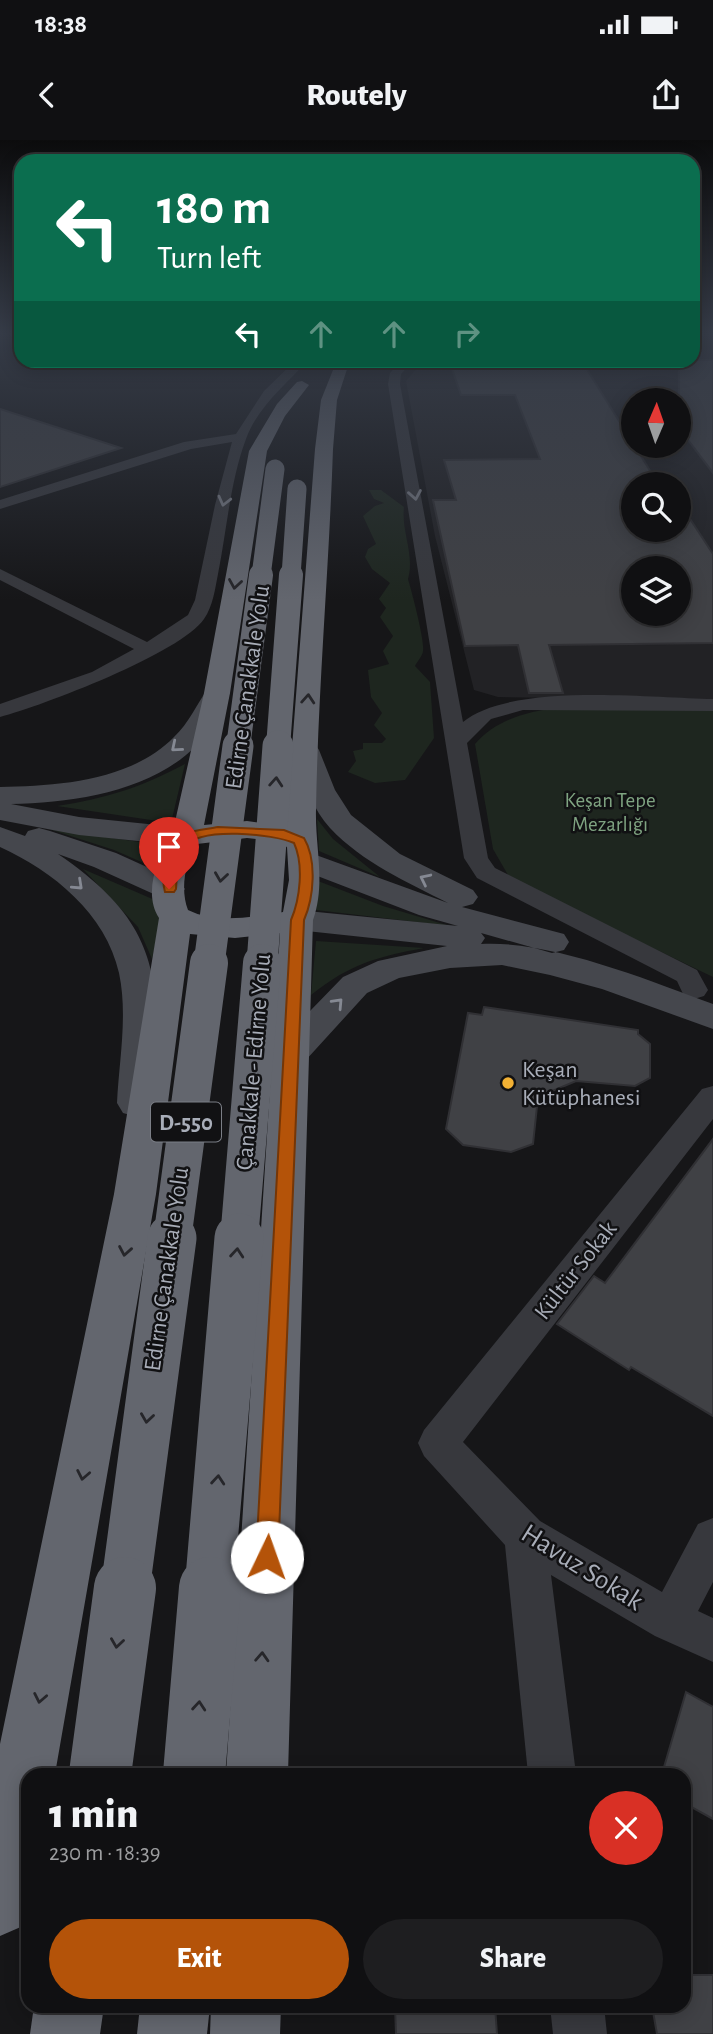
<!DOCTYPE html>
<html lang="en">
<head>
<meta charset="utf-8">
<style>
	:root { --surface:#101012; --page:#1e1e20; --text:#f1f3f6; --muted:#9c9d9f; --line:#303032; --accent:#b45309 }
	body { margin:0; font-family:"Alegreya Sans",sans-serif; background:var(--page); color:var(--text); height:100vh; display:flex; flex-direction:column; font-size:26px; white-space:nowrap }
	* { box-sizing:border-box; margin:0 }
	p { font-size:23px; color:var(--muted) }
	.icon { flex:none; width:38px; height:38px; fill:none; stroke:currentColor; stroke-width:2; stroke-linecap:round; stroke-linejoin:round }
	.map { position:relative; flex:1; overflow:hidden }
	.side { position:absolute; left:21px; top:1628px; width:670px; height:245px; display:flex; flex-direction:column; background:var(--surface); border-radius:21px; box-shadow:0 4px 18px #0003,0 0 0 2px var(--line) }
	.side>* { flex:none }
	.guide { position:absolute; left:14px; top:14px; width:686px; height:214px; border-radius:21px; box-shadow:0 4px 18px #0003,0 0 0 2px var(--line); background:#0b6e4f; color:#fff; overflow:hidden }
	.needle { width:46px; rotate:2deg }
	.tools { position:absolute; left:621px; top:248px; display:grid; gap:14px }
	.tools a { display:grid; place-items:center; width:70px; height:70px; border-radius:50%; background:var(--surface); box-shadow:0 4px 18px #0003,0 0 0 2px var(--line); font-size:35px }
	.pin { position:absolute; display:grid; place-items:center; width:60px; height:60px; color:#fff; margin:-72px -30px; border-radius:50% 50% 50% 0; rotate:-45deg; box-shadow:0 0 7px #0007 }
	.pin .icon { rotate:45deg }
	.me { position:absolute; width:77px; margin:-38px; rotate:3deg; stroke-linejoin:round; filter:drop-shadow(0 0 5px #0008) }
	.turn { display:flex; align-items:center; gap:24px; height:147px; padding:0 28px; font-size:32px }
	.turn .icon { width:91px; height:91px; stroke-width:2.5 }
	.turn b { display:block; font-size:49px; line-height:60px }
	.lanes { display:flex; align-items:center; height:66px; padding:0 28px; background:#0003; justify-content:center; gap:35px; direction:ltr }
	.lanes .off { opacity:.35 }
	.round { display:grid; place-items:center; flex:none; width:74px; height:74px; border-radius:37px; background:var(--page) }
	.headline { display:flex; align-items:center; justify-content:space-between; height:119px; padding:0 28px }
	h1 { font-size:42px; font-weight:800; line-height:52px }
	.primary-button { display:flex; gap:14px; margin-top:auto; padding:14px 28px }
	.primary-button a { flex:1; height:80px; border-radius:42px; background:var(--accent); color:#fff; font-size:28px; font-weight:800; line-height:80px; text-align:center }
	.primary-button a+a { background:var(--page); color:var(--text) }
	.status { display:flex; justify-content:space-between; align-items:center; height:49px; padding:0 35px; background:var(--surface); direction:ltr }
	.status svg { height:19px; fill:currentColor }
	header { display:flex; justify-content:space-between; align-items:center; height:91px; padding:0 28px; background:var(--surface); font-size:32px; font-weight:800 }
	.map>svg:first-child { display:block }
	.built { fill:#222225; fill-rule:evenodd }
	.green { fill:#1e261f }
	.building { fill:#404145; stroke:#303034; stroke-width:2; fill-rule:evenodd }
	.lines { fill:none; stroke-linecap:round; stroke-linejoin:round }
	.street { fill:#37383d; fill-rule:evenodd }
	.secondary { fill:#45474d; fill-rule:evenodd }
	.highway { fill:#63666e; fill-rule:evenodd }
	.highway-bridge-far5 { stroke:#63666e; stroke-width:19 }
	.highway-bridge-far4 { stroke:#63666e; stroke-width:24 }
	.highway-bridge-far3 { stroke:#63666e; stroke-width:31 }
	.highway-bridge-far2 { stroke:#63666e; stroke-width:38 }
	.highway-bridge-far1 { stroke:#63666e; stroke-width:49 }
	.highway-bridge { stroke:#63666e; stroke-width:62 }
	.oneway { stroke:#757881 }
	.oneway2 { stroke:#26262a }
	.oneway3 { stroke:#858993 }
	.route { fill:#b45309; stroke:#753606; stroke-width:2 }
	.poi-dot { fill:#f2b134; stroke:#111113; stroke-width:2.5 }
	.labels { text-anchor:middle; stroke-width:5; stroke-linejoin:round; paint-order:stroke }
	.far-park-label { font-size:21px; fill:#7fa381; stroke:#111113 }
	.shield { fill:#111113; stroke:#7b7e86; stroke-width:2 }
	.shield-label { font-size:23px; font-weight:bold; fill:#a8adb8 }
	.street-label { font-size:24px; fill:#a8adb8; stroke:#111113 }
	.poi-label { font-size:24px; fill:#a8adb8; stroke:#111113; text-anchor:start }
	.near-street-label { font-size:28px; fill:#a8adb8; stroke:#111113 }
</style>
</head>
<body>
<div class="status"><b>18:38</b><svg viewBox="0 0 49 12"><path d="M0 12V9h3v3zM5 12V6h3v6zM10 12V3h3v9zM15 12V0h3v12zM26 1h20v11H26zM47 4h2v5h-2z"/></svg></div>
<header><svg class="icon" aria-label="back" viewBox="0 0 24 24"><path d="M15 5l-7 7 7 7"/></svg>Routely<svg class="icon" aria-label="share" viewBox="0 0 24 24"><path d="M12 15V3M7 8l5-5 5 5M5 13v7h14v-7"/></svg></header>
<div class="map">
<svg width="713" height="1894" viewBox="0 0 713 1894">
	<rect width="100%" height="100%" fill="#161618"/>
	<path class="built" d="M693,195H713V560L498,557L474,550L435,396L406,241L423,221L693,220ZM634,261H679V306H634ZM634,345H679V390H634ZM634,429H679V474H634Z"/>
	<g class="green">
		<path d="M369,350H381L404,367C401,392 415,414 408,439C411,449 425,501 423,511C423,515 417,522 415,526L430,542L434,598L405,640L375,643L348,632L356,621L353,611L363,609V603H382L386,599L374,585L382,573L371,557L368,530L389,524L383,511L393,496L380,477L386,468L379,459L390,443L372,429L365,417L368,409L376,404L363,376L375,366L384,363L374,359Z"/>
		<path d="M558,568L713,570V837L541,754L508,735L493,709L475,604C495,580 528,571 558,568Z"/>
		<path d="M185,624L171,683L57,666C107,658 140,648 185,624Z"/>
		<polygon points="317,679 333,699 380,737 319,711"/>
		<polygon points="49,689 168,706 162,731 114,710"/>
		<polygon points="83,729 164,764 152,819 138,787"/>
		<polygon points="318,741 383,766 450,786 316,770"/>
		<path d="M316,801L424,808C376,817 350,824 311,855Z"/>
	</g>
	<g class="building">
		<path d="M449,220H581L659,345H634V390H679V362L713,414V503L549,505L563,553H529L518,505L465,506L433,360H456L444,320L540,319L515,255H461ZM634,429H679V474H634Z"/>
		<polygon points="679,220 713,220 713,333 679,288"/>
		<polygon points="0,269 121,308 0,347"/>
		<polygon points="484,867 638,890 638,894 650,904 650,938 635,946 576,941 538,957 533,1004 511,1012 463,1005 446,989 468,873 482,875"/>
		<polygon points="713,999 713,1276 631,1227 629,1230 557,1184 594,1136 605,1143"/>
		<polygon points="686,1552 713,1567 713,1679 684,1663 684,1634 662,1634"/>
		<polygon points="684,1835 713,1835 713,1894 657,1894 652,1866 684,1866"/>
		<polygon points="395,1866 495,1866 497,1894 396,1894"/>
	</g>
	<g class="lines">
		<g class="street">
			<path d="M296,220H308C286,245 258,266 246,299C230,342 227,389 218,434C215,449 213,466 204,479C181,513 42,566 0,577V564L92,532L134,509L0,440V429L147,502L188,475L195,460L215,365L232,302L191,309L0,369V360L184,302L236,294L264,251Z"/>
			<path d="M402,220H414L401,234L400,244L463,582C512,542 648,558 713,559V571L523,570L491,579L467,603L488,718L495,728L697,830L708,850L704,856L694,859L684,856L677,841L477,738L464,718L388,244L390,233Z"/>
			<polygon points="713,946 713,979 463,1302 540,1381 662,1452 698,1384 713,1378 713,1442 698,1471 713,1478 713,1522 655,1496 551,1435 576,1634 528,1634 505,1405 424,1316 418,1303 424,1290 702,949"/>
			<polygon points="550,1866 604,1866 607,1894 553,1894"/>
		</g>
		<g class="secondary">
			<path d="M217,545L226,548L230,553C218,575 206,599 186,615C140,653 69,663 11,664L79,677L187,688L198,691L202,697L198,703L187,706L79,695L0,680V647C58,646 131,641 174,597C189,583 197,564 208,548Z"/>
			<path d="M305,602L315,604L319,610L335,650L351,675L400,714L473,750L478,757L473,764L462,767L564,794L569,802L564,810L552,813L481,793L485,798L481,804C550,800 648,840 713,864V889L602,849L550,835L502,825L450,828L399,838L367,853L305,921L292,925L279,921L273,912L279,903L343,837L378,821L447,806L297,790L285,787L281,780L285,773L297,770L458,786L419,775L294,727L290,720L294,713L305,711L448,763C407,742 363,723 330,688C311,667 301,636 291,610L295,604Z"/>
			<path d="M0,687L25,696L28,691L39,688L50,691L116,713L180,742L185,749L180,756L169,759L158,756L94,727L58,714C168,789 157,844 157,963L151,973L137,977L123,973L117,963C119,921 128,875 119,833C106,774 53,731 0,707Z"/>
		</g>
		<g class="highway">
			<path d="M337,220H347L349,223L337,260L333,309C329,429 318,549 316,670C315,708 326,743 313,780L288,1634H226L280,793L235,798L190,794L156,1054L55,1634H28V1775L23,1786L0,1796V1604L114,1054L159,778C143,753 157,718 172,695L204,553L249,311L277,264L297,242L302,241L309,245L285,276L267,311L230,553L204,685L247,681L286,686L315,309L321,260ZM247,698L272,701L287,707L289,740L283,772C253,777 216,784 188,770C180,750 185,721 197,704Z"/>
			<polygon points="34,1866 104,1866 100,1894 30,1894"/>
			<polygon points="140,1866 210,1866 207,1894 137,1894"/>
			<polygon points="211,1866 281,1866 280,1894 210,1894"/>
		</g>
		<g class="highway-bridge-far5">
			<polyline points="261,436 275,329"/>
			<polyline points="291,436 297,349"/>
		</g>
		<g class="highway-bridge-far4">
			<polyline points="238,607 261,435"/>
			<polyline points="278,607 291,435"/>
		</g>
		<g class="highway-bridge-far3">
			<polyline points="209,824 238,606"/>
			<polyline points="262,824 278,606"/>
		</g>
		<g class="highway-bridge-far2">
			<polyline points="172,1100 209,823"/>
			<polyline points="239,1100 262,823"/>
		</g>
		<g class="highway-bridge-far1">
			<polyline points="125,1450 172,1098"/>
			<polyline points="209,1450 239,1098"/>
		</g>
		<g class="highway-bridge">
			<polyline points="100,1634 125,1448"/>
			<polyline points="194,1634 210,1448"/>
		</g>
	</g>
	<defs><path id="oneway-chevron" d="M-2-3.5L2.5 0L-2 3.5" fill="none" stroke-width="1.6" stroke-linecap="round" stroke-linejoin="round" transform="scale(1.75)"/></defs>
	<g class="oneway">
		<use href="#oneway-chevron" transform="translate(415 355) rotate(80)"/>
		<use href="#oneway-chevron" transform="translate(224 361) rotate(104)"/>
	</g>
	<g class="oneway2">
		<use href="#oneway-chevron" transform="translate(235 444) rotate(99)"/>
		<use href="#oneway-chevron" transform="translate(308 559) rotate(-86)"/>
		<use href="#oneway-chevron" transform="translate(276 642) rotate(-86)"/>
		<use href="#oneway-chevron" transform="translate(221 737) rotate(98)"/>
		<use href="#oneway-chevron" transform="translate(125 1111) rotate(100)"/>
		<use href="#oneway-chevron" transform="translate(237 1113) rotate(-85)"/>
		<use href="#oneway-chevron" transform="translate(147 1278) rotate(98)"/>
		<use href="#oneway-chevron" transform="translate(83 1335) rotate(101)"/>
		<use href="#oneway-chevron" transform="translate(218 1340) rotate(-85)"/>
		<use href="#oneway-chevron" transform="translate(117 1503) rotate(98)"/>
		<use href="#oneway-chevron" transform="translate(262 1517) rotate(-87)"/>
		<use href="#oneway-chevron" transform="translate(40 1558) rotate(101)"/>
		<use href="#oneway-chevron" transform="translate(199 1566) rotate(-85)"/>
	</g>
	<g class="oneway3">
		<use href="#oneway-chevron" transform="translate(176 607) rotate(140)"/>
		<use href="#oneway-chevron" transform="translate(425 739) rotate(-154)"/>
		<use href="#oneway-chevron" transform="translate(78 745) rotate(43)"/>
		<use href="#oneway-chevron" transform="translate(338 863) rotate(-47)"/>
	</g>
	<linearGradient id="sky" x2="0" y2="1"><stop stop-color="#0c0c0d"/><stop offset="0.42" stop-color="#363c48"/><stop offset="1" stop-color="#363c48" stop-opacity="0"/></linearGradient>
	<rect width="713" height="460" fill="url(#sky)"/>
	<path class="route" d="M218,687L284,690L304,698C317,720 314,757 304,780L278,1417L275,1425L267,1429L259,1425L256,1417L291,780C300,759 304,725 294,703C274,694 199,686 185,707C177,719 177,735 176,749L174,752H165C160,736 168,703 184,694C193,690 208,689 218,687Z"/>
	<circle class="poi-dot" cx="508" cy="943" r="7"/>
	<g class="labels">
		<g class="far-park-label">
			<text x="610" y="667">Keşan Tepe<tspan x="610" dy="24">Mezarlığı</tspan></text>
		</g>
		<rect class="shield" x="151" y="962.5" width="70" height="39" rx="5"/>
		<g class="shield-label">
			<text x="186" y="990">D-550</text>
		</g>
		<g class="street-label">
			<text transform="translate(247 547) rotate(-82)" y="8">Edirne Çanakkale Yolu</text>
			<text transform="translate(253 922) rotate(-85)" y="8">Çanakkale - Edirne Yolu</text>
			<text transform="translate(166 1129) rotate(-82)" y="8">Edirne Çanakkale Yolu</text>
			<text transform="translate(575 1130) rotate(-52)" y="8">Kültür Sokak</text>
		</g>
		<g class="poi-label">
			<text x="522" y="937">Keşan<tspan x="522" dy="28">Kütüphanesi</tspan></text>
		</g>
		<g class="near-street-label">
			<text transform="translate(583 1426) rotate(32)" y="10">Havuz Sokak</text>
		</g>
	</g>
</svg>
<div class="tools">
<a><svg class="needle" viewBox="-14 -14 28 28"><path d="M0-13l5 13h-10z" fill="#e53935"/><path d="M0 13l5-13h-10z" fill="#9c9d9f"/></svg></a>
<a><svg class="icon" aria-label="search" viewBox="0 0 24 24"><circle cx="10" cy="10" r="6"/><path d="M15 15l6 6"/></svg></a>
<a><svg class="icon" aria-label="layers" viewBox="0 0 24 24"><path d="M12 4l9 5-9 5-9-5zM3 14l9 5 9-5"/></svg></a>
</div>
<div class="pin" style="left:169px;top:749px;background:#d93025"><svg class="icon" aria-label="arrive" viewBox="0 0 24 24"><path d="M6 21V4h12l-3 4 3 4H6"/></svg></div>
<svg class="me" style="left:267px;top:1417px" viewBox="-20 -20 40 40"><circle r="19" fill="#fff"/><path d="M0-13L10 11 0 6-10 11z" fill="#b45309"/></svg>
<div class="guide">
<div class="turn"><svg class="icon" aria-label="left" viewBox="0 0 24 24"><path d="M17 20v-9H6M10 6l-5 5 5 5"/></svg><div><b>180 m</b>Turn left</div></div>
<div class="lanes"><svg class="icon" aria-label="left" viewBox="0 0 24 24"><path d="M17 20v-9H6M10 6l-5 5 5 5"/></svg><svg class="icon off" aria-label="ahead" viewBox="0 0 24 24"><path d="M12 20V5M6 11l6-6 6 6"/></svg><svg class="icon off" aria-label="ahead" viewBox="0 0 24 24"><path d="M12 20V5M6 11l6-6 6 6"/></svg><svg class="icon off" aria-label="right" viewBox="0 0 24 24"><path d="M7 20v-9h11M14 6l5 5-5 5"/></svg></div>
</div>
<section class="side">
<div class="headline"><div><h1>1 min</h1><p>230 m · 18:39</p></div><a class="round" style="background:#d93025;color:#fff"><svg class="icon" aria-label="close" viewBox="0 0 24 24"><path d="M6 6l12 12M18 6L6 18"/></svg></a></div>
<div class="primary-button"><a>Exit</a><a>Share</a></div>
</section>
</div>
</body>
</html>
